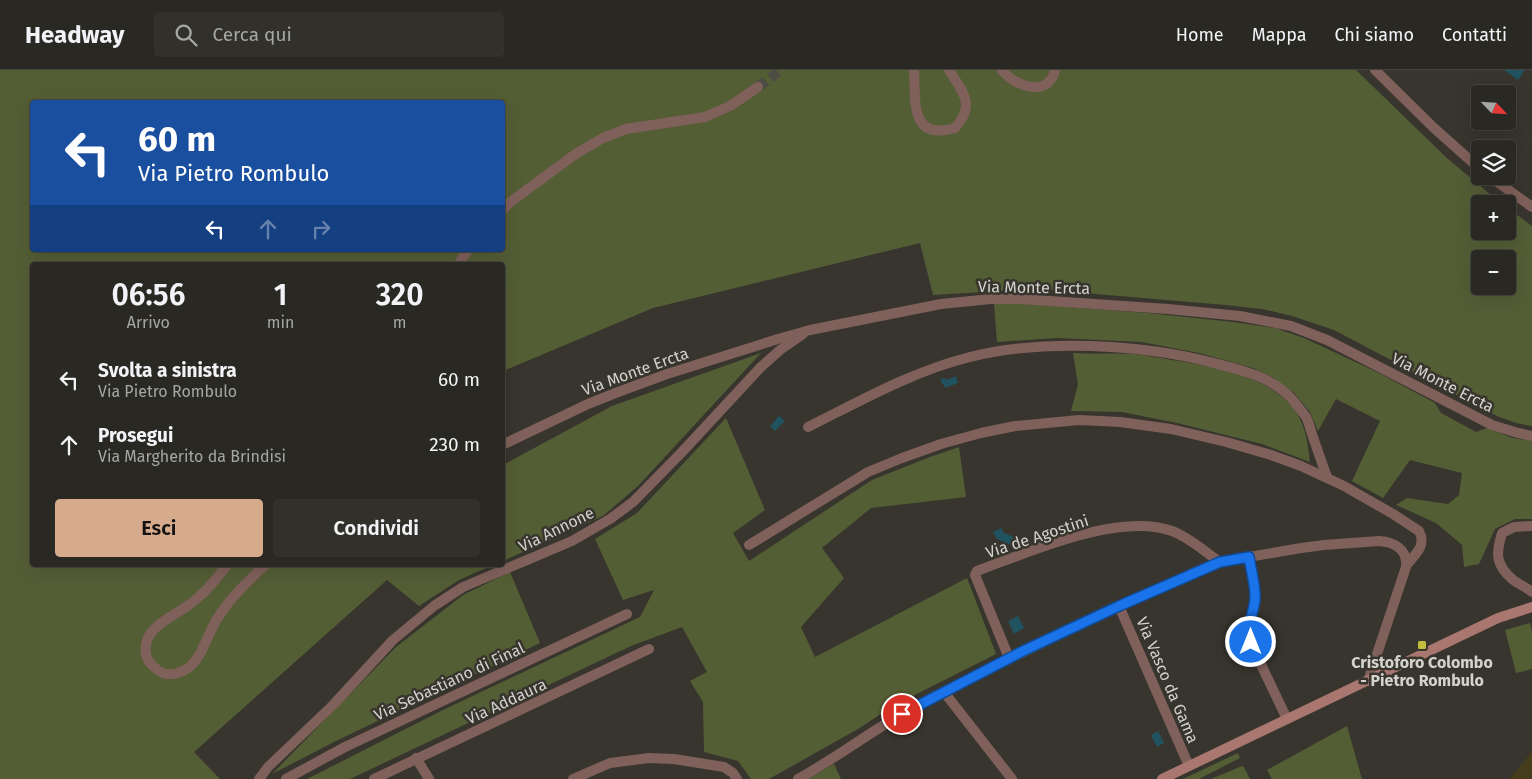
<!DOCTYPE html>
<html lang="it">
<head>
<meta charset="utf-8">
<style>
	:root { --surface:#292822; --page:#31302a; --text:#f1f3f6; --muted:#a5a6a5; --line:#454440; --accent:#d6ab8b }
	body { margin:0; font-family:"Fira Sans",sans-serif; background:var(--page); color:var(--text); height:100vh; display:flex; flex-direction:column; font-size:19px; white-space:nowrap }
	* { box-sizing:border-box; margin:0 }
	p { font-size:16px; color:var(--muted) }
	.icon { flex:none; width:28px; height:28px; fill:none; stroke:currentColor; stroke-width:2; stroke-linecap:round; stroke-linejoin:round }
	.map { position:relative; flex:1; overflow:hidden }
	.side { position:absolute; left:30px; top:192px; width:475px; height:305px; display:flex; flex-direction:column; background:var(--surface); border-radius:5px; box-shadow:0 5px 20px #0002,0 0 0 1px var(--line) }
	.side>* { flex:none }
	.guide { position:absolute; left:30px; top:30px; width:475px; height:152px; border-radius:5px; box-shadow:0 5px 20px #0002,0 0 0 1px var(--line); background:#1a4fa0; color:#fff; overflow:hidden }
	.needle { width:32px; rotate:115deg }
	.buttons { position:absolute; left:1471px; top:15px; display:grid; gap:10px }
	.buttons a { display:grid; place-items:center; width:45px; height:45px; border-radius:5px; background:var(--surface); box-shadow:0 5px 20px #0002,0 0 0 1px var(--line); font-size:25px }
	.pin { position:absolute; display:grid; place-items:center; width:42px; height:42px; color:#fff; margin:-21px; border:2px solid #fff; border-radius:50%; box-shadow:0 1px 5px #0007 }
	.me { position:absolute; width:55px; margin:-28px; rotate:0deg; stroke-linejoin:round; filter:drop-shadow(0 0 4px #0008) }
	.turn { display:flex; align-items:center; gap:18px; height:105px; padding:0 25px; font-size:22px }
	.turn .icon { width:65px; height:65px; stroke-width:2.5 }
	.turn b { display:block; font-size:35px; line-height:42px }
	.lanes { display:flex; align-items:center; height:48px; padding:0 25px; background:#0003; justify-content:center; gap:25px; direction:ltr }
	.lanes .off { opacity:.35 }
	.eta { display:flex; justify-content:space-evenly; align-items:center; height:85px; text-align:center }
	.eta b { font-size:30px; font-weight:600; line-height:35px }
	.cta { display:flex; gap:10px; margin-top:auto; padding:10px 25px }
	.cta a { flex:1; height:58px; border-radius:5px; background:var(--accent); color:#111; font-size:20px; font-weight:600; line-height:58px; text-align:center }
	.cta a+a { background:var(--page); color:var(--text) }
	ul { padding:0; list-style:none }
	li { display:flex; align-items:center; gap:15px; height:65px; padding:0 25px }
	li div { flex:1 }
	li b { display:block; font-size:19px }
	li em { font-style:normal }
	header { display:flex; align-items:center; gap:30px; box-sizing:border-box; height:70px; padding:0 25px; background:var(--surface); border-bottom:1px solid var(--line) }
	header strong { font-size:24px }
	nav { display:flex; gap:28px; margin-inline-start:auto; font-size:18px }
	.search { width:350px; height:45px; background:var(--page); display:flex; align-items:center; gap:12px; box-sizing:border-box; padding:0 18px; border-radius:5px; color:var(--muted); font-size:19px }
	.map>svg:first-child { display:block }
	.green { fill:#545e35; fill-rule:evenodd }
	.sand { fill:#453c1c }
	.water { fill:#21525f }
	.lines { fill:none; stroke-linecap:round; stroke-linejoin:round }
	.street-tunnel { stroke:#4e4d45; stroke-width:10; stroke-dasharray:10 5; stroke-linecap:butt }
	.street { stroke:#80605b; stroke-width:10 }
	.secondary { stroke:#a9776f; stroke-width:10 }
	.route-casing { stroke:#114b97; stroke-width:12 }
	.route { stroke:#1a73e8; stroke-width:9 }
	.poi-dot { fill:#c3bd3e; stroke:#37352d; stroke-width:2 }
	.labels { text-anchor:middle; stroke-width:5; stroke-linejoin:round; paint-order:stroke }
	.street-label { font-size:16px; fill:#d3d2cd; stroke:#37352d }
	.poi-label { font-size:16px; font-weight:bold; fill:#d3d2cd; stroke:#37352d }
</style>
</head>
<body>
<header>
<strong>Headway</strong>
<div class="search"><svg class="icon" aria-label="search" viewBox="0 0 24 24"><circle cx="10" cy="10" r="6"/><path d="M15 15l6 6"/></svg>Cerca qui</div>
<nav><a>Home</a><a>Mappa</a><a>Chi siamo</a><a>Contatti</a></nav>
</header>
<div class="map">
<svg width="1532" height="709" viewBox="0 0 1532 709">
	<rect width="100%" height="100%" fill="#37352d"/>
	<g class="green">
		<path d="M0,0H1356L1448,89L1502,134H1480V161H1508V138L1532,156V356L1516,353L1497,346L1334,260L1292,246L1262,239L1225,235L1037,219L933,225L920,173L653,238L503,301L502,195H32V495H493L459,510L419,536L387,510L194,682L220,709H0ZM32,32H502V180H32ZM1480,189H1508V216H1480Z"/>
		<polygon points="994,234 1028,234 1148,243 1233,252 1275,258 1304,268 1379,303 1435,333 1441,343 1476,362 1487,358 1513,368 1532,371 1532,449 1515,449 1495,459 1479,494 1464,497 1462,475 1436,453 1396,435 1407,428 1448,434 1459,425 1462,403 1410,390 1383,428 1352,411 1380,351 1336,329 1318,361 1310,342 1294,323 1274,308 1253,298 1199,283 1141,272 1057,268 997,272"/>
		<polygon points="761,283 638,416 603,446 503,491 503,395 612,336"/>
		<path d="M1073,283C1093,284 1114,283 1134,284C1146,285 1159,288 1172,290C1213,296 1283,308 1301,351C1307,364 1308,378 1310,392L1262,374L1177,353L1122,342L1071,341L1078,314Z"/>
		<polygon points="726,348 765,440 733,463 749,491 872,410 927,388 959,377 966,427 871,438 822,478 844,508 801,557 815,587 967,508 996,584 893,636 858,659 769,709 751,709 738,691 704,682 703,632 690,611 707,602 682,557 631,576 350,709 307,709 443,640 640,547 654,520 623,530 595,469 637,443"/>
		<polygon points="510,502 540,573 336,671 272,704 396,577 463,525"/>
		<polygon points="1530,553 1532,562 1532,599 1516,603 1505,560"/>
		<polygon points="1347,656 1362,709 1272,709 1267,700"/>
		<polygon points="1238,683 1240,688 1199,709 1183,709"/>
		<polygon points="834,694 841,709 808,709"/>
		<polygon points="1242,696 1244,697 1250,709 1211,709"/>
	</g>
	<polygon class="sand" points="1532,680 1532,709 1509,709 1526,689"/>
	<g class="water">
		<polygon points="1504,0 1525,0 1518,10"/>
		<polygon points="956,306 958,313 945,318 944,315 943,315 940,309 945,308 946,310"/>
		<polygon points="779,346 785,351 775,361 770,356"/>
		<polygon points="1001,458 1004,463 1014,467 1011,475 997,469 993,462"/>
		<polygon points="1018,546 1024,558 1014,564 1008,551"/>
		<polygon points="1158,661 1164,673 1157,677 1151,665"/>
	</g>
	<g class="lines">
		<polyline class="street-tunnel" points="758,17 781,0"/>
		<g class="street">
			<path d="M914,0C916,31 909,71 955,58C976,34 963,23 949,0"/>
			<path d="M1002,0C1015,17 1049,28 1055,0"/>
			<polyline points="1375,0 1434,58 1480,99"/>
			<polyline points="1489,106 1532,137"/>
			<polyline points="502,140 513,130 577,83 603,68 626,59 705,47 730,36 758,17"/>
			<polyline points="458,195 468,180"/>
			<path d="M808,357C860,331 913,301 970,287C1042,269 1139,274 1210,292C1239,299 1271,306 1292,329C1296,334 1302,341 1306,347C1309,352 1310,359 1312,364C1317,379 1322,393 1327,407"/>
			<polyline points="502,375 588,334 618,322 667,304 778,269 810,260 941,234 991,229 1021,229 1168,239 1240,246 1291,256 1327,270 1492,355 1518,363 1532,366"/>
			<path d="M1532,456L1514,457L1502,463C1496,483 1495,494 1512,509C1518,514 1526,517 1532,522"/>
			<path d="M749,475L868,402L902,388L941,374L981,363L1015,356L1079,350L1120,352L1171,359L1226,372L1271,385L1301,396L1344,416L1393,444L1419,461C1427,476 1415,484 1406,496"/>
			<polyline points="1249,487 1255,521 1255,531 1249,558 1249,565 1256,584 1287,649"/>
			<path d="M227,495C217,508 207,521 194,531C177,546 141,556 146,584C147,592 156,600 163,603C171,606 181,603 188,598C202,588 208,563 217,549C230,528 247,512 265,495"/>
			<polyline points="1119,536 1189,696"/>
			<path d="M1009,588L975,505L977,501C1029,482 1118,442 1172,461C1189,467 1205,482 1220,492"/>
			<polyline points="944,622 1012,709"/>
			<polyline points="416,688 429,709"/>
			<polyline points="259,709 268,697 333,635 393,570 434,536 463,517 572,471 610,449 633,432 682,382 761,297 780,280 803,264"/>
			<polyline points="286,709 345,677 627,544"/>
			<polyline points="374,709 649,579"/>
			<polyline points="573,709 610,693 649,688 674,689 724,697 733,703 737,709"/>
			<path d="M798,709C838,687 874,659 914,637C1007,588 1102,544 1197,501L1220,492L1301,478L1324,475L1379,471C1395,472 1408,480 1406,497L1368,611"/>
		</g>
		<polyline class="secondary" points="1162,709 1498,548 1532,537"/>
	</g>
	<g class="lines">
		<g class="route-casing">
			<path id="route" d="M902,644L1025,580L1119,536L1220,492L1249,487C1251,501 1256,516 1255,530C1253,545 1246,557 1251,572"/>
		</g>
		<use href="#route" class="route"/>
	</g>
	<rect class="poi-dot" x="1417" y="570" width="10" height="10" rx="2.5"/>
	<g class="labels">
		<g class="street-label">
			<text transform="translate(1034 217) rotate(1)" y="6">Via Monte Ercta</text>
			<text transform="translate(635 301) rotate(-20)" y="6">Via Monte Ercta</text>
			<text transform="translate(1443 312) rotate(27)" y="6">Via Monte Ercta</text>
			<text transform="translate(556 459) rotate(-26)" y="6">Via Annone</text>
			<text transform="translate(1037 466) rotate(-18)" y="6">Via de Agostini</text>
			<text transform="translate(1168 610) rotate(67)" y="6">Via Vasco da Gama</text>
			<text transform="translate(449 611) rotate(-25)" y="6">Via Sebastiano di Final</text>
			<text transform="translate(506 631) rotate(-25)" y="6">Via Addaura</text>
		</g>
		<g class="poi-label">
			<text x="1422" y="598">Cristoforo Colombo<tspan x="1422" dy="18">- Pietro Rombulo</tspan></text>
		</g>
	</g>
</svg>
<div class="buttons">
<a><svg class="needle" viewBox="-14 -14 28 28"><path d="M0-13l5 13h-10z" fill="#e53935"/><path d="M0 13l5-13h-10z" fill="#a5a6a5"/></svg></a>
<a><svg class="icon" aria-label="layers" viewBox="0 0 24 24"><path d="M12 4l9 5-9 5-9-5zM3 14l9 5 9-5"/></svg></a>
<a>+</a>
<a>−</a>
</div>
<div class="pin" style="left:902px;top:644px;background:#d93025"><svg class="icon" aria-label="arrive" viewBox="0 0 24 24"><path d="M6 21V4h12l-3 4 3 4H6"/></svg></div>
<svg class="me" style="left:1251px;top:572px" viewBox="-20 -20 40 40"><circle r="17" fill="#1a73e8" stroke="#fff" stroke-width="3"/><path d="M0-11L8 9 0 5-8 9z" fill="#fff"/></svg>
<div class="guide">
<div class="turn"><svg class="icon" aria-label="left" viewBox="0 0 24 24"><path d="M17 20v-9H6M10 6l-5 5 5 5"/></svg><div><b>60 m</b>Via Pietro Rombulo</div></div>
<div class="lanes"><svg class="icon" aria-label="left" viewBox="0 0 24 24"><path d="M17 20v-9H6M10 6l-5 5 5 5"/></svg><svg class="icon off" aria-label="ahead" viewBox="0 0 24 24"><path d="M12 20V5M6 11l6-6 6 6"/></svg><svg class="icon off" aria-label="right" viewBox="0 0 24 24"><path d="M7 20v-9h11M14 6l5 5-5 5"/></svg></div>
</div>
<section class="side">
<div class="eta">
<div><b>06:56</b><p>Arrivo</p></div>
<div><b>1</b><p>min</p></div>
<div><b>320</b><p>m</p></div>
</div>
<ul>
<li><svg class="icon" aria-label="left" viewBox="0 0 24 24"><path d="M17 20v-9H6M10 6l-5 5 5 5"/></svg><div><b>Svolta a sinistra</b><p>Via Pietro Rombulo</p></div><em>60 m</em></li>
<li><svg class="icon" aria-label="ahead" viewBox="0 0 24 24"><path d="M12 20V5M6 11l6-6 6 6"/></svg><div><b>Prosegui</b><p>Via Margherito da Brindisi</p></div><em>230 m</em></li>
</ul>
<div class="cta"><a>Esci</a><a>Condividi</a></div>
</section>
</div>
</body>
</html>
